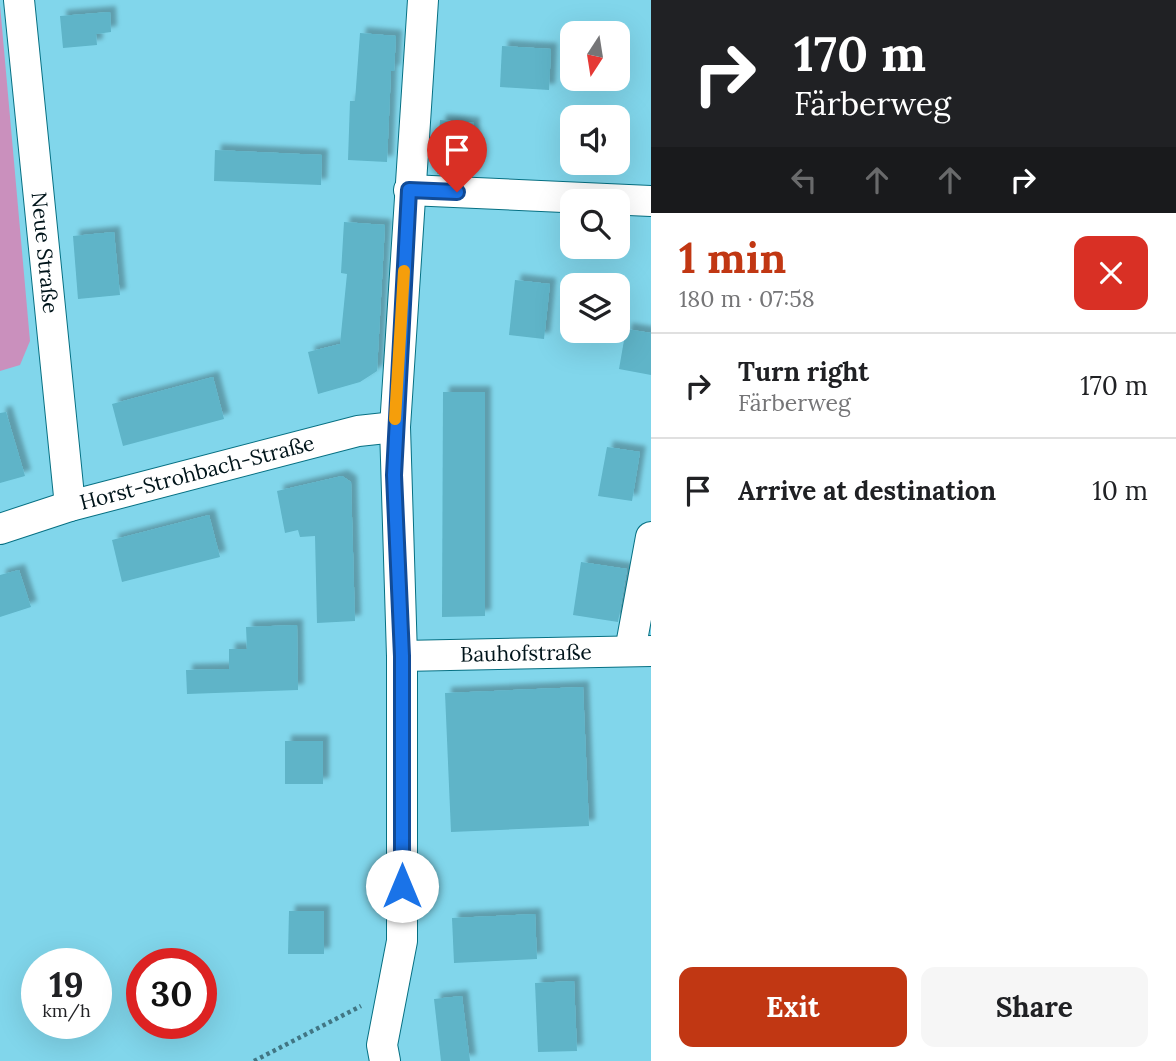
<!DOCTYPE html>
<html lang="en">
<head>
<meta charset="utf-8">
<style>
	:root { --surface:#fff; --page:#f6f6f6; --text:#202124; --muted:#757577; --line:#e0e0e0; --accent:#c13713 }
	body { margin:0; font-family:Lora,serif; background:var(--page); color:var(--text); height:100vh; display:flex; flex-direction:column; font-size:26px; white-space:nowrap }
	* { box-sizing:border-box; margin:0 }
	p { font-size:23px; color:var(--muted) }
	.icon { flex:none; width:38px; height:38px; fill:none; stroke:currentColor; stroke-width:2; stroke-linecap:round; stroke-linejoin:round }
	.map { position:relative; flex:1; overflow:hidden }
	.panel { display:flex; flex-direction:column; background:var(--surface); width:525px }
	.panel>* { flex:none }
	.top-card { background:#202124; color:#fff; overflow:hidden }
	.needle { width:46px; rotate:192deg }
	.buttons { position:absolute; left:560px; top:21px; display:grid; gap:14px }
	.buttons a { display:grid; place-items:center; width:70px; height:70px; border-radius:14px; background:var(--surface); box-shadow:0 7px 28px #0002; font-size:35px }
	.speed { position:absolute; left:21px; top:948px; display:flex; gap:14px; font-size:35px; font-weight:700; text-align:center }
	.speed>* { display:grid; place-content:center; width:91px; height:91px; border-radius:50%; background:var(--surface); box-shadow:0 7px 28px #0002; line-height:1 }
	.speed small { font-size:18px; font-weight:400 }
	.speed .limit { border:10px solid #d22; background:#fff; color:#111 }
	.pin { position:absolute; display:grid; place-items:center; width:60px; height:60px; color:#fff; margin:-72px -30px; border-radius:50% 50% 50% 0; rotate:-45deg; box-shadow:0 0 7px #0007 }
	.pin .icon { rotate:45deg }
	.me { position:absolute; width:77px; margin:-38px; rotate:0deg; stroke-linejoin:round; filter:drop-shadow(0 0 5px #0008) }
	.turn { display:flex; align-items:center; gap:24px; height:147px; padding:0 28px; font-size:32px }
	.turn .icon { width:91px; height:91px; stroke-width:2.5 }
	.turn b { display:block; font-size:49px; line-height:60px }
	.lanes { display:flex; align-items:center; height:66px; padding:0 28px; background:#0003; justify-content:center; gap:35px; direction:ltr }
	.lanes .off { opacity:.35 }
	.round { display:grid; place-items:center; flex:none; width:74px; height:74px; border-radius:14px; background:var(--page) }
	.head { display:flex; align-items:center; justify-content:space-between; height:119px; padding:0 28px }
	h1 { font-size:42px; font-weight:700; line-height:52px; color:var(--accent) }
	.button { display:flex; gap:14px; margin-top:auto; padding:14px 28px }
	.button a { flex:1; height:80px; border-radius:14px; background:var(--accent); color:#fff; font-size:28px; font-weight:700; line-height:80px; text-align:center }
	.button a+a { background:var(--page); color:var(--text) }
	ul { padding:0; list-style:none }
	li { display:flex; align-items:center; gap:21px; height:105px; padding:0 28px; border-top:2px solid var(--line) }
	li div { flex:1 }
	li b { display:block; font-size:26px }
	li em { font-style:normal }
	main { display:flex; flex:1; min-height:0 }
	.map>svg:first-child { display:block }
	.green { fill:#ca90bd }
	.building { fill:#5eb4c8; filter:url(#shadow) }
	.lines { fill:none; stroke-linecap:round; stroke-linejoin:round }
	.minor-casing { stroke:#067083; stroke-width:32 }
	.path { stroke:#417684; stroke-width:4.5; stroke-dasharray:3.5 3.5; stroke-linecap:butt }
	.minor { stroke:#fff; stroke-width:30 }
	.route-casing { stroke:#114b97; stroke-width:18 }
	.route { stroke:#1a73e8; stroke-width:12 }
	.slow { stroke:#f59e0b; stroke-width:12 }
	.labels { text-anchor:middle; stroke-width:5; stroke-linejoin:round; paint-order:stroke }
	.street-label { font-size:21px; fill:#00141a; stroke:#8ee4f8 }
</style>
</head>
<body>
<main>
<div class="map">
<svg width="651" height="1061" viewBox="0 0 651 1061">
	<defs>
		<filter id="shadow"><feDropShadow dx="6" dy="-6" stdDeviation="2" flood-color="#0004"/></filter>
	</defs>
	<rect width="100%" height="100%" fill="#81d6eb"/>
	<polygon class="green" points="0,5 30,341 20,365 0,371"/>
	<g class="building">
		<polygon points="110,12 111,32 96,34 97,45 63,48 60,16"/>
		<polygon points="360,33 396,36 394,71 391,71 387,162 348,160 350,101 355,101"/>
		<polygon points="502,46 551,49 549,90 500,87"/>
		<polygon points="440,120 474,123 471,175 437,174"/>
		<polygon points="215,150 322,155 321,185 214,181"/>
		<polygon points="344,222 385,225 377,371 360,382 318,394 308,352 340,344 347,274 341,273"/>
		<polygon points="114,232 120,295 78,299 73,236"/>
		<polygon points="515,280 550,284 544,339 509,335"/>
		<polygon points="626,329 651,333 651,375 619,369"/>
		<polygon points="213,377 224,419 123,446 112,404"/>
		<polygon points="443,392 485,392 485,616 442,617"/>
		<polygon points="6,412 25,476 0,483 0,413"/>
		<polygon points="607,447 640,452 632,501 598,496"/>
		<polygon points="342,476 351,482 355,621 317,623 315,536 300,537 298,530 285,533 277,491"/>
		<polygon points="209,515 220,557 122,582 112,540"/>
		<polygon points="581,562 627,569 618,622 573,615"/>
		<polygon points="19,570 31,607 0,617 0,575"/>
		<polygon points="297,625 298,690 187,694 186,670 229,669 229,649 247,649 246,627"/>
		<polygon points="583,687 589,826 451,832 445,693"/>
		<rect x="285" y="741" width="38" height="43"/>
		<polygon points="289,911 324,911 324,954 288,954"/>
		<polygon points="535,914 537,959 454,963 452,918"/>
		<polygon points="574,981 577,1051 538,1052 535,983"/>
		<polygon points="462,996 470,1061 441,1061 434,999"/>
	</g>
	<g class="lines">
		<g class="minor-casing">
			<g id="minor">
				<path id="s1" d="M19,0L70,506"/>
				<polyline points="409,190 651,201"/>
				<path id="s2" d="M0,529L70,506L358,431L395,427"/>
				<polyline points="630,651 651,537"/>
				<path id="s3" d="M402,656L651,651"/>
				<polyline points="385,1061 382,1045 402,941 402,656 395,427 423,0"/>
			</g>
		</g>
		<polyline class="path" points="254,1061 361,1006"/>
		<use href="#minor" class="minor"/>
	</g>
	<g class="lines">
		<g class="route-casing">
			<polyline id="route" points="402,886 402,656 394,475 409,190 457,192"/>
		</g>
		<use href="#route" class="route"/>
		<polyline class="slow" points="395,419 404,271"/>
	</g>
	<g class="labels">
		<g class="street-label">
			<text dy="7" stroke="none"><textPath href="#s1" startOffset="254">Neue Straße</textPath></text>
			<text dy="7" stroke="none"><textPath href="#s2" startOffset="205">Horst-Strohbach-Straße</textPath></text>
			<text dy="7" stroke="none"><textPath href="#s3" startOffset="124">Bauhofstraße</textPath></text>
		</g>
	</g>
</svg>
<div class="buttons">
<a><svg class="needle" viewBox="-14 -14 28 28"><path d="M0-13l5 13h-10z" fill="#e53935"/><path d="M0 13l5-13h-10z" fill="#757577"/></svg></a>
<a><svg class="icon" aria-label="sound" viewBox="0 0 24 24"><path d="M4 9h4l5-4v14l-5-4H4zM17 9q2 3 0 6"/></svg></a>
<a><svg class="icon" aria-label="search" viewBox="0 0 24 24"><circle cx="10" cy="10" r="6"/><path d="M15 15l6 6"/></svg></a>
<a><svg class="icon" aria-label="layers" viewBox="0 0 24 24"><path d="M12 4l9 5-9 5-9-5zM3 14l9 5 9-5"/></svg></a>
</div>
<div class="speed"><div>19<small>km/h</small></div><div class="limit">30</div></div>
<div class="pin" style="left:457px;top:192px;background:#d93025"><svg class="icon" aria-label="arrive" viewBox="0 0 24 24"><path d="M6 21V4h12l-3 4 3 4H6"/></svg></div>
<svg class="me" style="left:402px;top:886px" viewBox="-20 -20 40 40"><circle r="19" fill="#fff"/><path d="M0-13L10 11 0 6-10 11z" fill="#1a73e8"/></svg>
</div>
<section class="panel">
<div class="top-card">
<div class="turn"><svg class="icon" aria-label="right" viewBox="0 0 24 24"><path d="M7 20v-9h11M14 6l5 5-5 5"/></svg><div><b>170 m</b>Färberweg</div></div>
<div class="lanes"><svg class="icon off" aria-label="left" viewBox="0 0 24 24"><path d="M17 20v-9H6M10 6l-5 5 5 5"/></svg><svg class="icon off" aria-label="ahead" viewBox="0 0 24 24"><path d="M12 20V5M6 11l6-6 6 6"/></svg><svg class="icon off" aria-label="ahead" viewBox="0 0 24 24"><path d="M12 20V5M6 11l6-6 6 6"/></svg><svg class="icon" aria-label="right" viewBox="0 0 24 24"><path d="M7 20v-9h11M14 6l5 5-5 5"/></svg></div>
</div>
<div class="head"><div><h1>1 min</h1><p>180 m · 07:58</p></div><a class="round" style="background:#d93025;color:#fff"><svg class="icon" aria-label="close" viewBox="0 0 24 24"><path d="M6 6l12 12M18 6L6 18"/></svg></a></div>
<ul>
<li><svg class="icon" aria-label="right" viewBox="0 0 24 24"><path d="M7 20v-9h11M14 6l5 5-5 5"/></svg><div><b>Turn right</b><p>Färberweg</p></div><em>170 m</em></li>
<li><svg class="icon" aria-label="arrive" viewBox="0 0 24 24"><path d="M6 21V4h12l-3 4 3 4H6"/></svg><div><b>Arrive at destination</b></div><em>10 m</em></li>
</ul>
<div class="button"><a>Exit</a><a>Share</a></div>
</section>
</main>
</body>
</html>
